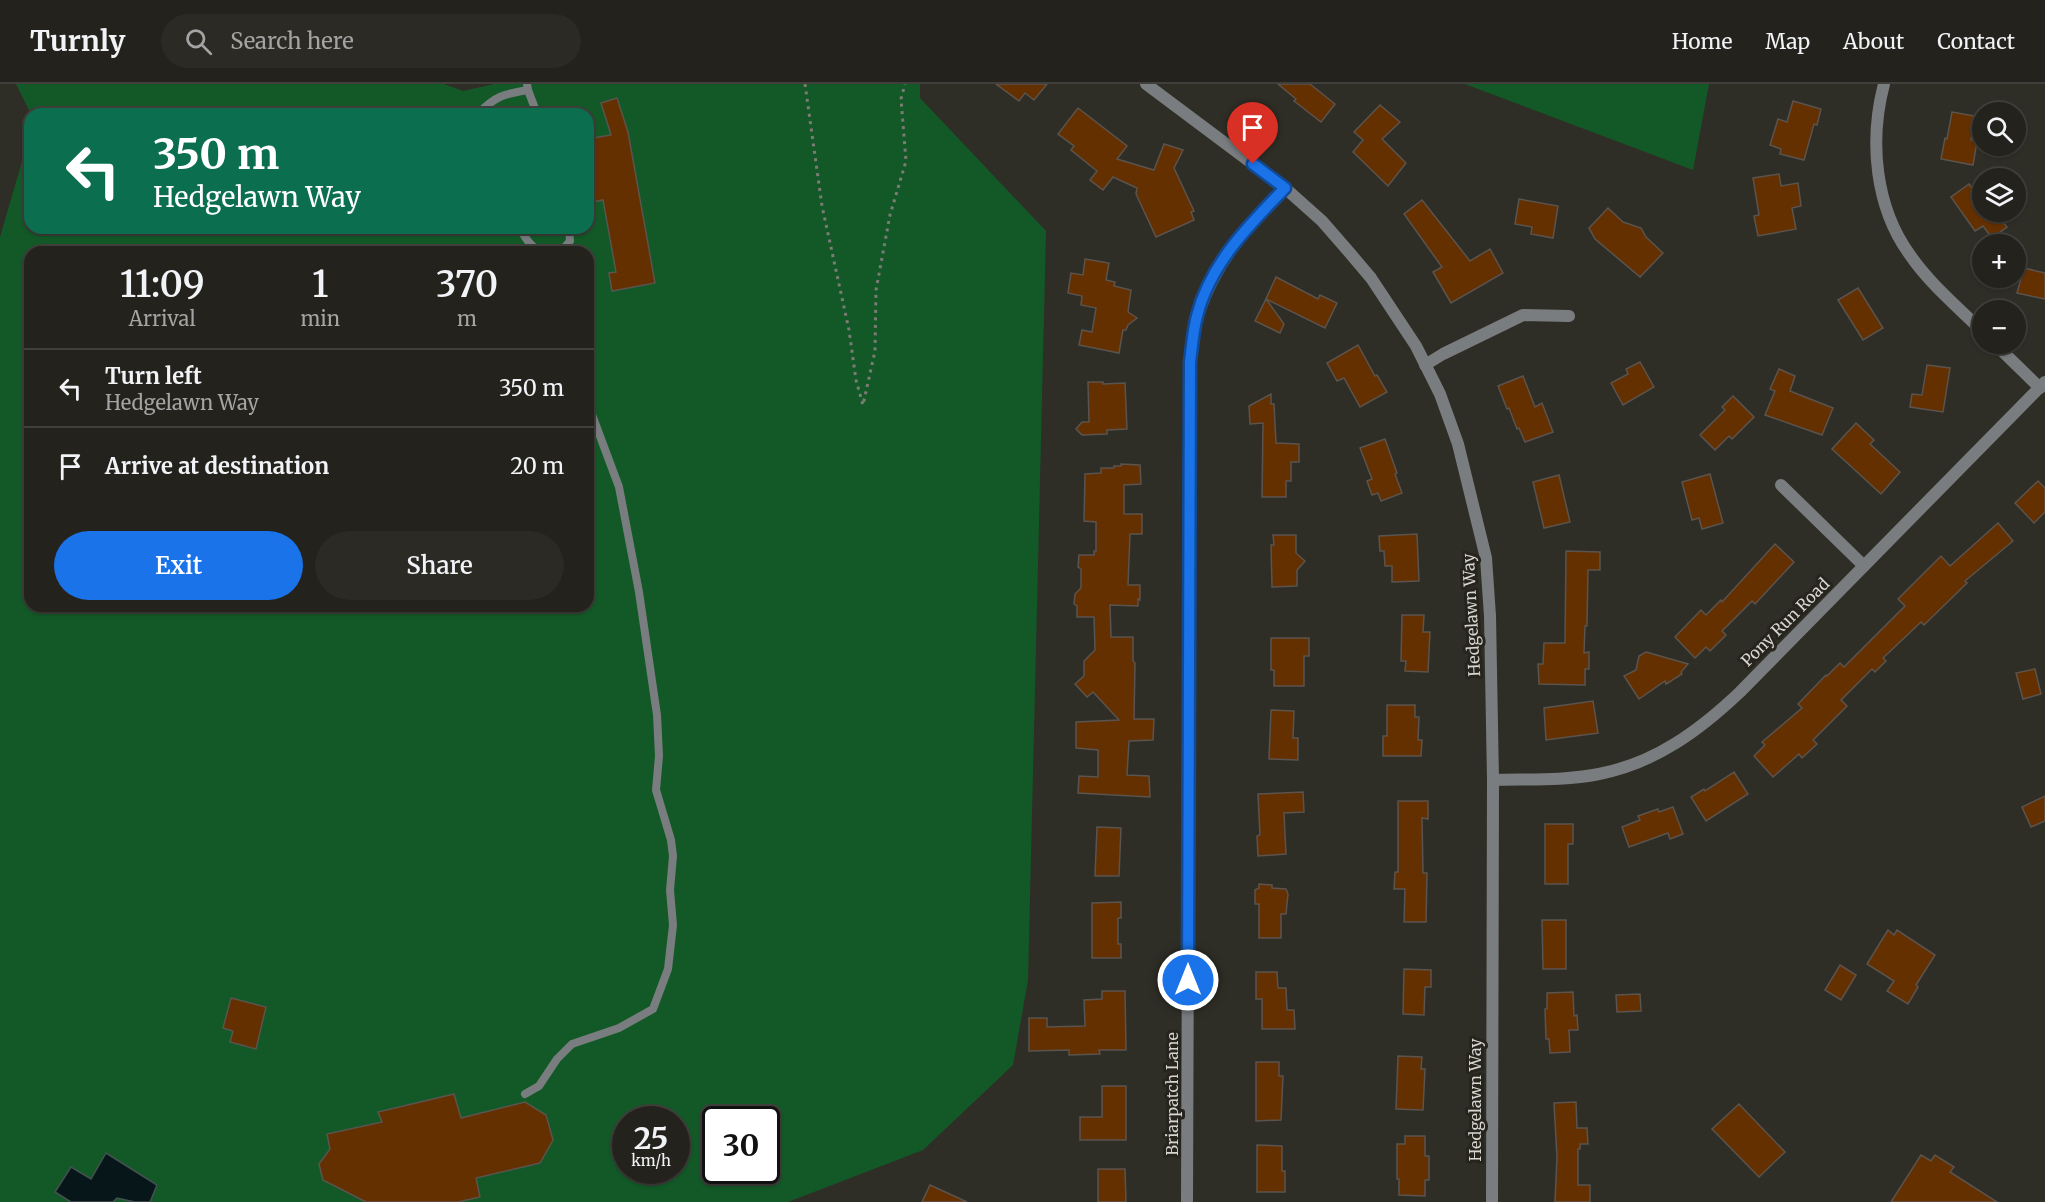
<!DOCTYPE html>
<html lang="en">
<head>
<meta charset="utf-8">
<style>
	:root { --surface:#23221c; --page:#2b2a25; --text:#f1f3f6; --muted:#a3a4a3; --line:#403f3b; --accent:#1a73e8 }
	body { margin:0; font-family:Merriweather,serif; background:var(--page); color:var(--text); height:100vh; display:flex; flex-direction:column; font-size:22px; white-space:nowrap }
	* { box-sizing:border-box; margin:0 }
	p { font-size:20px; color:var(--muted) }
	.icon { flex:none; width:33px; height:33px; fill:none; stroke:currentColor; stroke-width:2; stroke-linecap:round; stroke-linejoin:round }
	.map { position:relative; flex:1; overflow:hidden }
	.panel { position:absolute; left:24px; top:162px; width:570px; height:366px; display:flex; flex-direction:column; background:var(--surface); border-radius:18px; box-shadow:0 2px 4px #0004,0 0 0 2px var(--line) }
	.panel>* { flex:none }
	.top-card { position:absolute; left:24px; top:24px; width:570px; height:126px; border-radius:18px; box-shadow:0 2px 4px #0004,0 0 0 2px var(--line); background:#0b6e4f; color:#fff; overflow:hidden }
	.fabs { position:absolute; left:1972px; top:18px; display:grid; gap:12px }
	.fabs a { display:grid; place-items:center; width:54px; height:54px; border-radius:50%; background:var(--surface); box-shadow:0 2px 4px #0004,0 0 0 2px var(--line); font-size:30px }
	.speed { position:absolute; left:612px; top:1022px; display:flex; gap:12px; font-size:30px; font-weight:700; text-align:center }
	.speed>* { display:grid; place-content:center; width:78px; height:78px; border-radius:50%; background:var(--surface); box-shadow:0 2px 4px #0004,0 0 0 2px var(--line); line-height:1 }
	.speed small { font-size:15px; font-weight:400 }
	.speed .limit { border:3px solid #111; border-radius:9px; background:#fff; color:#111 }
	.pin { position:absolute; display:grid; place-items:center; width:51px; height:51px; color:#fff; margin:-62px -26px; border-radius:50% 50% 50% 0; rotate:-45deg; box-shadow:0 0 6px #0007 }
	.pin .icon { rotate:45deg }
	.me { position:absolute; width:66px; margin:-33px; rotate:0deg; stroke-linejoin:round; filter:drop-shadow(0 0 4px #0008) }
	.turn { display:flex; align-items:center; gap:21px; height:126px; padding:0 30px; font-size:27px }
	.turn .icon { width:78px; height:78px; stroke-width:2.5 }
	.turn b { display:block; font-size:42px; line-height:51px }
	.eta { display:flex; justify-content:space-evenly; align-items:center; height:102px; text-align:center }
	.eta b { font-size:36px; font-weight:600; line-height:42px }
	.action { display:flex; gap:12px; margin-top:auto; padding:12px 30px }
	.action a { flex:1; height:69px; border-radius:36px; background:var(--accent); color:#fff; font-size:24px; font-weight:600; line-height:69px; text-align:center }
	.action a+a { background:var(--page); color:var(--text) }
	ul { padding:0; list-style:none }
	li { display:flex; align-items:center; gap:18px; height:78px; padding:0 30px; border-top:2px solid var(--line) }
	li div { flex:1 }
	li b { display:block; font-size:22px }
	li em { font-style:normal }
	header { display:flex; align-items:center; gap:36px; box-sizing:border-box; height:84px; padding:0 30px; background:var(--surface); border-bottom:2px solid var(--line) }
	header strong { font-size:28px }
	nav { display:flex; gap:33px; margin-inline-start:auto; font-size:21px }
	.search { width:420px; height:54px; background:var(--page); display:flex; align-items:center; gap:15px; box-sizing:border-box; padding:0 21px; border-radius:33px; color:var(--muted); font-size:22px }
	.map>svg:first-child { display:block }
	.green { fill:#135927; fill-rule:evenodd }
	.water { fill:#061619; stroke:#455050; stroke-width:1.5 }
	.building { fill:#643000; stroke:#5b534d; stroke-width:1.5 }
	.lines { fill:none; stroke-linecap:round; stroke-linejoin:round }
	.path { stroke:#7c7b74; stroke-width:3; stroke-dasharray:3 4.5; stroke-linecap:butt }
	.lane { stroke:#797d7f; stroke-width:8 }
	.street { stroke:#797d7f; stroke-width:12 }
	.route-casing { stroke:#114b97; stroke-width:15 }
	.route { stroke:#1a73e8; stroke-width:10 }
	.labels { text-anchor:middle; stroke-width:6; stroke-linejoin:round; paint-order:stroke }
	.street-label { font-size:16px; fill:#d7d6d1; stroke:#26241d }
</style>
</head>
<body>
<header>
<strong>Turnly</strong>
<div class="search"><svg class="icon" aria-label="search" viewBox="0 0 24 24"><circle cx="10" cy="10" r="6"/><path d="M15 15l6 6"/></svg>Search here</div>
<nav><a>Home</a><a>Map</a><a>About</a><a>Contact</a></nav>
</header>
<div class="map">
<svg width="2045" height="1118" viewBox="0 0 2045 1118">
	<rect width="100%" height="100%" fill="#2f2e26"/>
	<g class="green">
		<path d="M16,0H444L463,7L494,0H920V14L1046,147L1028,896L1013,981L923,1066L788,1118H0V153L30,50V144H588V30H31ZM30,168H588V522H30ZM626,1035H676V1086H626ZM716,1035H766V1086H716Z"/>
		<polygon points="1465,0 1709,0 1693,86"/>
	</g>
	<polygon class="water" points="106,1069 157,1101 150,1118 135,1118 117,1114 113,1118 71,1118 55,1108 71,1083 91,1095"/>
	<g class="building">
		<polygon points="996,0 1047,0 1034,16 1025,9 1019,17"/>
		<polygon points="1278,0 1310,0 1335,20 1321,38 1294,17 1296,15"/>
		<polygon points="617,14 628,48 655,199 612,207 609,189 616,188 603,116 588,119 588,55 611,51 601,19"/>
		<polygon points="1793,17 1821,25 1817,41 1814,40 1804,76 1780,70 1781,65 1770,61 1778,35 1787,38"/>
		<polygon points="1380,21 1400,38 1382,55 1406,79 1388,102 1353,68 1363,56 1354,48"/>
		<polygon points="1078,24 1127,62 1117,75 1154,86 1164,60 1183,66 1174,84 1194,127 1191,128 1194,136 1156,153 1136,110 1137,104 1113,93 1103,106 1090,96 1097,87 1071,66 1074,62 1058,50"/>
		<polygon points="1952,28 1975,32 1971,56 1977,57 1973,81 1941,75 1945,54 1947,55"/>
		<polygon points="1779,90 1781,102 1798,99 1801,122 1792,124 1796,145 1758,152 1754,132 1759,131 1753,94"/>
		<polygon points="1969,100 1983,119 1983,128 1995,128 2007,143 1992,154 1983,142 1975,147 1951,113"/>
		<polygon points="1519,115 1558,122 1553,154 1531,150 1532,143 1515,140"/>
		<polygon points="1422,116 1470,177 1490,165 1503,189 1451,219 1433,188 1442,183 1404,130"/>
		<polygon points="1608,124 1623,138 1641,144 1646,153 1663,169 1640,193 1595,155 1589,144"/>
		<polygon points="1085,175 1109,179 1106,196 1115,198 1114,202 1131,206 1128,228 1137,234 1128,241 1126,246 1123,246 1119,269 1079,261 1082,246 1092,248 1096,224 1081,221 1082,212 1068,209 1071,189 1083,191"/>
		<polygon points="2024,184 2045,189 2045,215 2017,209"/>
		<polygon points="1276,193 1318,215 1320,211 1337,219 1325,244 1266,215"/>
		<polygon points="1858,204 1883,244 1863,256 1838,216"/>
		<polygon points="1266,215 1284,240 1280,249 1255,237"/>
		<polygon points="1358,261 1375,292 1377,291 1387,308 1360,323 1344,294 1337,297 1327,279"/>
		<polygon points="1640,278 1654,303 1623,321 1611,299 1628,290 1626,285"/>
		<polygon points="1927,281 1950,284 1943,328 1910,323 1912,310 1922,311"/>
		<polygon points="1779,285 1795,292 1790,307 1833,324 1822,351 1765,331 1775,307 1770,305"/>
		<polygon points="1523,292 1535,323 1542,319 1553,348 1525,358 1519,344 1517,345 1509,324 1507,325 1498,302"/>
		<polygon points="1088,298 1103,298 1103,300 1125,299 1127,345 1107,346 1107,350 1082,351 1076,345 1082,338 1089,338"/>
		<polygon points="1271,310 1271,320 1274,320 1276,359 1299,360 1299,378 1291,378 1291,397 1286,397 1286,413 1262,413 1263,339 1250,340 1249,322"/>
		<polygon points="1733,312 1754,333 1732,355 1729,352 1715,366 1700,351 1725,326 1722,323"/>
		<polygon points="1856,339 1874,356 1870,360 1900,388 1881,410 1832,365"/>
		<polygon points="1385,355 1397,389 1395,390 1402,409 1381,417 1378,409 1372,411 1367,397 1372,395 1360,364"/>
		<polygon points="1121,380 1140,381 1141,400 1124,401 1124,430 1142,430 1142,450 1130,450 1128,501 1140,501 1140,516 1138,515 1138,522 1110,521 1111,553 1133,553 1133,577 1135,579 1134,635 1154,635 1153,656 1129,657 1127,691 1149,692 1150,713 1078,709 1079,692 1098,693 1098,666 1076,664 1076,638 1119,636 1093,608 1087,613 1075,600 1084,592 1084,577 1095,566 1094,533 1077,533 1077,522 1074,520 1075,510 1081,504 1081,485 1078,483 1079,471 1094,471 1094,467 1096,467 1096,438 1084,437 1085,390 1101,389 1101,384 1114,384 1114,382 1121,382"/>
		<polygon points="1710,390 1723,439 1702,445 1699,434 1692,436 1682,398"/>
		<polygon points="1559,391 1570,438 1544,444 1533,398"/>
		<polygon points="2038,397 2045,404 2045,428 2034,439 2015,419"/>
		<polygon points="1998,439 2013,457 1965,497 1967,499 1924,541 1921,538 1883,574 1886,577 1875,588 1872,585 1841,616 1847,622 1813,656 1817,660 1802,674 1799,670 1773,693 1754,672 1765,661 1762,658 1802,624 1798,620 1826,591 1827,592 1840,579 1844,583 1905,522 1898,515 1941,472 1950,482"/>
		<polygon points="1417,450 1419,497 1392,498 1392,482 1385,482 1384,467 1380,467 1379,452"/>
		<polygon points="1273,451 1296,451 1296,469 1305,477 1297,486 1297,502 1272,503 1271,461 1274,461"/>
		<polygon points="1775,460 1794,478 1755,520 1752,517 1722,547 1726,551 1710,567 1706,563 1695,574 1675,553 1701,526 1706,531 1721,516 1722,518"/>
		<polygon points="1566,467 1600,468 1600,486 1588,486 1587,542 1585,542 1584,569 1589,568 1589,585 1585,585 1585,601 1539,600 1538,580 1543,580 1544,559 1565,559"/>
		<polygon points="1402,531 1424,531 1423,548 1430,548 1428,588 1405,587 1406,577 1401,577"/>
		<polygon points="1271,554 1309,554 1309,572 1304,572 1304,602 1274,602 1274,586 1271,586"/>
		<polygon points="1646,568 1688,580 1681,588 1682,590 1666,600 1665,597 1639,615 1624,592 1636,586 1639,572"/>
		<polygon points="2035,585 2041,610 2023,615 2016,589"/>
		<polygon points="1593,617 1598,649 1546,656 1544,624"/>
		<polygon points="1387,621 1415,621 1415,633 1419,633 1418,656 1422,656 1421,672 1383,672 1383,652 1387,652"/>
		<polygon points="1271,626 1294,627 1293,654 1298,654 1298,676 1269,675"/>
		<polygon points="1734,688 1748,710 1706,737 1691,713 1704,705 1705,707"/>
		<polygon points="1303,708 1304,728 1284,729 1286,770 1258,772 1257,752 1260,751 1258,710"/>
		<polygon points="2045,712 2045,737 2031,743 2022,723"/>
		<polygon points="1398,717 1428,717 1428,735 1422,734 1423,789 1427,789 1426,838 1404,838 1405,805 1394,805 1395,788 1398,788"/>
		<polygon points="1673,723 1683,750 1670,755 1668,749 1629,763 1622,743 1640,736 1638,732 1658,725 1659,728"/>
		<polygon points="1545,740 1573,740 1573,760 1568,760 1568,800 1545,800"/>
		<polygon points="1097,743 1121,744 1119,792 1095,792"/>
		<polygon points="1259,800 1272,801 1272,804 1286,805 1288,810 1286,830 1281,830 1281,854 1259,854 1259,820 1255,820 1255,806 1259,804"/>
		<polygon points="1121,818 1121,834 1118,834 1118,860 1121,860 1121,874 1092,874 1092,819"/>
		<polygon points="1542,836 1566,836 1566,885 1543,885"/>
		<polygon points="1888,846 1894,851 1897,846 1935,871 1916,901 1918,903 1908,920 1887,907 1894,897 1867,880"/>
		<polygon points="1840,881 1856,891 1841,916 1825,906"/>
		<polygon points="1404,885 1431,886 1431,903 1425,903 1424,931 1403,930"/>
		<polygon points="1256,888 1277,888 1278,904 1286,904 1287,926 1294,926 1295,945 1262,945 1262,915 1256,915"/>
		<polygon points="1102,907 1125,907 1126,966 1099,966 1100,970 1069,971 1069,966 1029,967 1029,934 1047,934 1047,943 1085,942 1084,916 1102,915"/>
		<polygon points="1573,908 1574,932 1577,931 1578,946 1569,946 1570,968 1550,969 1549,955 1546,955 1545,925 1547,925 1547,909"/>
		<polygon points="1640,910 1641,927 1617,928 1616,911"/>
		<polygon points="231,914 266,923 256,965 230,958 233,947 223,944"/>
		<polygon points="1398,972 1422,973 1421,985 1425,985 1423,1026 1396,1025"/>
		<polygon points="1256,978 1279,978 1279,992 1283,992 1281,1036 1256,1037"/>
		<polygon points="1102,1002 1126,1002 1126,1056 1080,1056 1080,1033 1102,1033"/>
		<polygon points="454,1010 461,1034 525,1018 546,1031 553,1056 540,1079 476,1094 480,1113 458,1118 366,1118 323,1096 319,1080 330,1065 327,1050 382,1038 378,1028"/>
		<polygon points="1576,1018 1577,1044 1587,1044 1588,1060 1580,1060 1580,1065 1578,1065 1578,1101 1590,1101 1590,1118 1555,1118 1557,1073 1554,1019"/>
		<polygon points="1739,1020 1785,1068 1759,1093 1712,1045"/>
		<polygon points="1405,1052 1425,1052 1425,1072 1429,1072 1429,1096 1425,1096 1425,1112 1399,1111 1399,1095 1397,1095 1397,1060 1405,1060"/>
		<polygon points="1257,1061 1282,1062 1282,1087 1285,1087 1285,1108 1257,1108"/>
		<polygon points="1921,1071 1931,1077 1935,1071 1954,1083 1950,1088 1997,1118 1891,1118"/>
		<polygon points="1098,1085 1125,1085 1126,1118 1098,1118"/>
		<polygon points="930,1101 967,1118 922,1118"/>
	</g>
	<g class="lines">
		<polyline class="path" points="805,0 822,122 849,246 856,296 863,321 875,267 876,206 890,131 906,77 901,15 905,0"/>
		<g class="lane">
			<polyline points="527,0 528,6 537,30"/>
			<path d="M478,30C495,12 504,10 528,6"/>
			<path d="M520,144C525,154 532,166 544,168"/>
			<polyline points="556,168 564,164 570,157 569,144"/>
			<polyline points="525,1010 539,1002 557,975 572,960 619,944 653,925 668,885 673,841 670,806 673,772 671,756 656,706 659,672 657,631 639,508 619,403 588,320"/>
		</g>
		<g class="street">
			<polyline points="1146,0 1285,104 1322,137 1349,168 1371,194 1416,262 1440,310 1458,360 1486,474 1490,532 1493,696 1492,1118"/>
			<path d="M1884,0C1869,57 1875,123 1910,171C1930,200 1958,223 1983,248"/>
			<polyline points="1995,260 2040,304"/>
			<polyline points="1425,281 1443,270 1523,231 1569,232"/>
			<polyline points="1781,401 1864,482"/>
			<path d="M1493,696C1528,695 1564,697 1599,690C1655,679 1699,647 1740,608L2045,298"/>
			<path d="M1187,1118L1190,278C1192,261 1193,244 1199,228C1216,178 1248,141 1285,104"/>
		</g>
	</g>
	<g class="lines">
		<g class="route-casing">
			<path id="route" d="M1188,896L1190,278C1192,263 1193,247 1197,232C1210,180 1249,141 1285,104L1253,80"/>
		</g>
		<use href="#route" class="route"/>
	</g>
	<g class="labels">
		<g class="street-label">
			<text transform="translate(1471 531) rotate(-93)" y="6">Hedgelawn Way</text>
			<text transform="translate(1785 538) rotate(-45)" y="6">Pony Run Road</text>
			<text transform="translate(1172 1010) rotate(-90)" y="6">Briarpatch Lane</text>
			<text transform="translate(1475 1016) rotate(-90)" y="6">Hedgelawn Way</text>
		</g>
	</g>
</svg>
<div class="fabs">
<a><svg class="icon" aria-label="search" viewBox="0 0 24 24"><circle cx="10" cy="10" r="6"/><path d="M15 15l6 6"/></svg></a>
<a><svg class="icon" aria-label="layers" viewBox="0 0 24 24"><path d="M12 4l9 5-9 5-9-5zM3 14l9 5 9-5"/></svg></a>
<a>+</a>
<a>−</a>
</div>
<div class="speed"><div>25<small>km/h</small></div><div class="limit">30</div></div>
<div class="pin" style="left:1253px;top:80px;background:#d93025"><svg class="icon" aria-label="arrive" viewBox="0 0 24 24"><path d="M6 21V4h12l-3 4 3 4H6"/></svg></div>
<svg class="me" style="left:1188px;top:896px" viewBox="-20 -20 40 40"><circle r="17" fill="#1a73e8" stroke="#fff" stroke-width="3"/><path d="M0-11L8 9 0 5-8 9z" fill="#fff"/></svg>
<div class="top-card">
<div class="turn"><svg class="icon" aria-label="left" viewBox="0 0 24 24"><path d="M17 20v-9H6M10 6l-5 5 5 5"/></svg><div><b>350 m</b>Hedgelawn Way</div></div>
</div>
<section class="panel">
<div class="eta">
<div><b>11:09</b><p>Arrival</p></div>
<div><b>1</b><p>min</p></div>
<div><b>370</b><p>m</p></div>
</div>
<ul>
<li><svg class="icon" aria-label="left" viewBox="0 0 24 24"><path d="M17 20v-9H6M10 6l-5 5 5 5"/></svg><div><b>Turn left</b><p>Hedgelawn Way</p></div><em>350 m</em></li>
<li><svg class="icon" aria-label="arrive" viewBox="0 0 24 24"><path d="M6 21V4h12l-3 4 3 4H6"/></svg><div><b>Arrive at destination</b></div><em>20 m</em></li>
</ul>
<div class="action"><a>Exit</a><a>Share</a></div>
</section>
</div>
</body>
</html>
